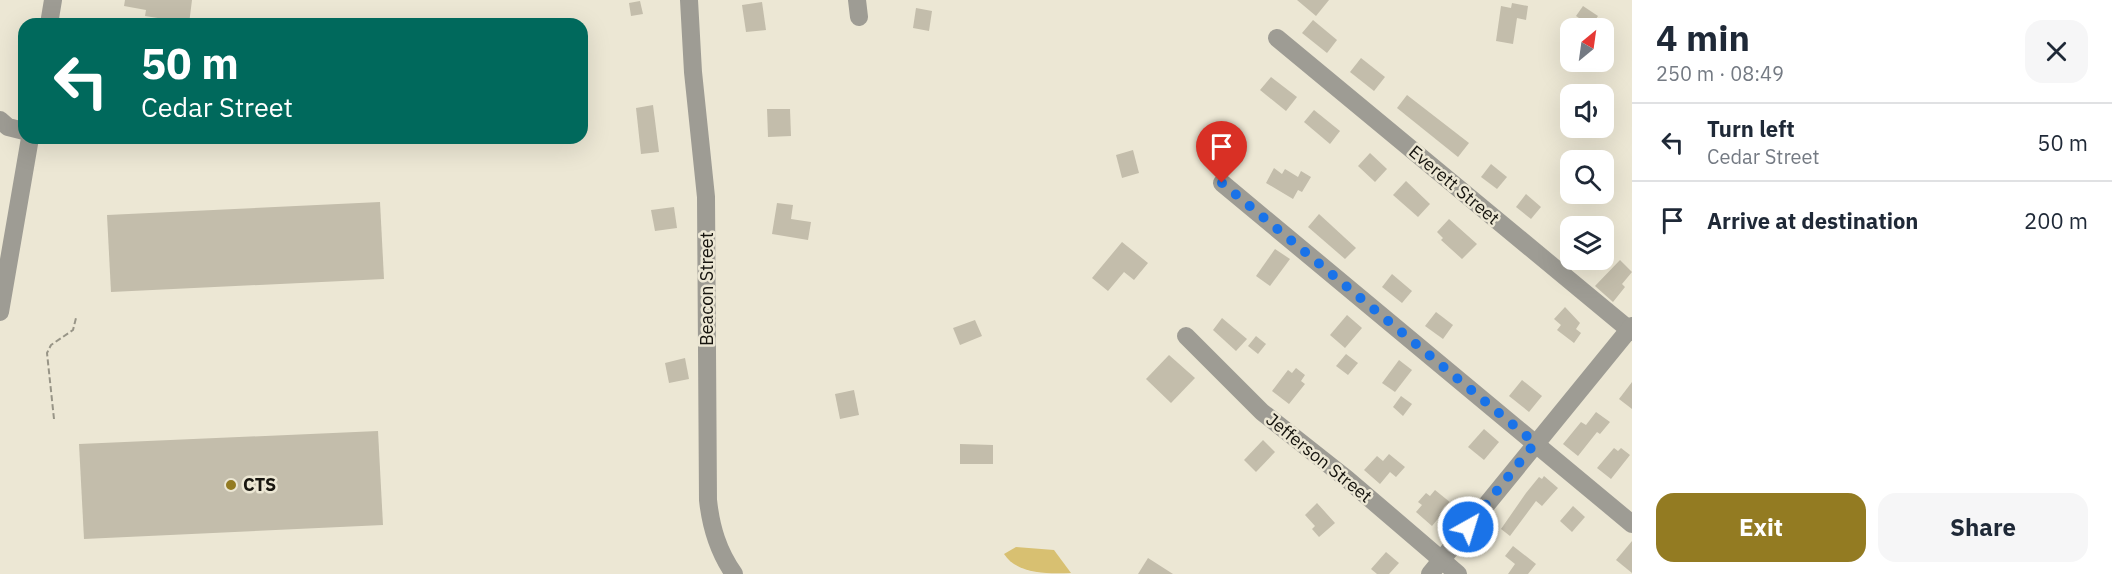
<!DOCTYPE html>
<html lang="en">
<head>
<meta charset="utf-8">
<style>
	:root { --surface:#fff; --page:#f6f6f7; --text:#1f2937; --muted:#747a83; --line:#e0e1e3; --accent:#937b22 }
	body { margin:0; font-family:"IBM Plex Sans",sans-serif; background:var(--page); color:var(--text); height:100vh; display:flex; flex-direction:column; font-size:22px; white-space:nowrap }
	* { box-sizing:border-box; margin:0 }
	p { font-size:20px; color:var(--muted) }
	.icon { flex:none; width:33px; height:33px; fill:none; stroke:currentColor; stroke-width:2; stroke-linecap:round; stroke-linejoin:round }
	.map { position:relative; flex:1; overflow:hidden }
	.details { display:flex; flex-direction:column; background:var(--surface); width:480px }
	.details>* { flex:none }
	.top-card { position:absolute; left:18px; top:18px; width:570px; height:126px; border-radius:18px; box-shadow:0 6px 24px #0002; background:#00695c; color:#fff; overflow:hidden }
	.needle { width:39px; rotate:29deg }
	.fabs { position:absolute; left:1560px; top:18px; display:grid; gap:12px }
	.fabs a { display:grid; place-items:center; width:54px; height:54px; border-radius:12px; background:var(--surface); box-shadow:0 6px 24px #0002; font-size:30px }
	.pin { position:absolute; display:grid; place-items:center; width:51px; height:51px; color:#fff; margin:-62px -26px; border-radius:50% 50% 50% 0; rotate:-45deg; box-shadow:0 0 6px #0007 }
	.pin .icon { rotate:45deg }
	.me { position:absolute; width:66px; margin:-33px; rotate:39deg; stroke-linejoin:round; filter:drop-shadow(0 0 4px #0008) }
	.turn { display:flex; align-items:center; gap:21px; height:126px; padding:0 24px; font-size:27px }
	.turn .icon { width:78px; height:78px; stroke-width:2.5 }
	.turn b { display:block; font-size:42px; line-height:51px }
	.round { display:grid; place-items:center; flex:none; width:63px; height:63px; border-radius:18px; background:var(--page) }
	.overview { display:flex; align-items:center; justify-content:space-between; height:102px; padding:0 24px }
	h1 { font-size:36px; font-weight:700; line-height:45px }
	.primary-button { display:flex; gap:12px; margin-top:auto; padding:12px 24px }
	.primary-button a { flex:1; height:69px; border-radius:18px; background:var(--accent); color:#fff; font-size:24px; font-weight:700; line-height:69px; text-align:center }
	.primary-button a+a { background:var(--page); color:var(--text) }
	ul { padding:0; list-style:none }
	li { display:flex; align-items:center; gap:18px; height:78px; padding:0 24px; border-top:2px solid var(--line) }
	li div { flex:1 }
	li b { display:block; font-size:22px }
	li em { font-style:normal }
	main { display:flex; flex:1; min-height:0 }
	.map>svg:first-child { display:block }
	.green { fill:#d8c071 }
	.building { fill:#c3bdab }
	.lines { fill:none; stroke-linecap:round; stroke-linejoin:round }
	.path { stroke:#989587; stroke-width:2; stroke-dasharray:6 3; stroke-linecap:butt }
	.minor { stroke:#9e9c94; stroke-width:18 }
	.route { stroke:#1a73e8; stroke-width:10; stroke-dasharray:0 18 }
	.poi-dot { fill:#937b22; stroke:#ece7d4; stroke-width:2 }
	.labels { text-anchor:middle; stroke-width:5; stroke-linejoin:round; paint-order:stroke }
	.street-label { font-size:18px; fill:#17150f; stroke:#ece7d4 }
	.poi-label { font-size:18px; font-weight:bold; fill:#17150f; stroke:#ece7d4; text-anchor:start }
</style>
</head>
<body>
<main>
<div class="map">
<svg width="1632" height="574" viewBox="0 0 1632 574">
	<rect width="100%" height="100%" fill="#ece7d4"/>
	<path class="green" d="M1016,547L1054,550L1071,573C1047,574 1017,574 1004,554Z"/>
	<g class="building">
		<polygon points="125,0 192,0 189,24 163,24 164,19 145,16 146,10 124,6"/>
		<polygon points="1297,0 1329,0 1316,16"/>
		<polygon points="640,1 643,14 631,16 629,3"/>
		<polygon points="762,2 766,30 746,32 742,5"/>
		<polygon points="1512,3 1528,6 1526,20 1517,18 1513,44 1496,41 1501,6 1511,8"/>
		<polygon points="1583,6 1598,16 1591,26 1576,16"/>
		<polygon points="916,8 932,11 929,31 913,28"/>
		<polygon points="1313,20 1337,40 1327,53 1302,33"/>
		<polygon points="1361,58 1385,77 1374,91 1350,72"/>
		<polygon points="1271,77 1297,97 1286,111 1260,90"/>
		<polygon points="1407,95 1469,143 1458,157 1397,108"/>
		<polygon points="653,105 659,152 641,154 636,108"/>
		<polygon points="767,109 790,109 791,136 768,137"/>
		<polygon points="1314,110 1340,131 1330,144 1304,122"/>
		<polygon points="1229,136 1239,147 1230,154 1221,144"/>
		<polygon points="1133,150 1139,173 1122,178 1116,155"/>
		<polygon points="1370,153 1387,169 1375,182 1358,166"/>
		<polygon points="1491,164 1507,177 1497,189 1481,177"/>
		<polygon points="1274,168 1282,174 1285,169 1298,177 1301,171 1311,177 1302,192 1298,190 1293,199 1266,183"/>
		<polygon points="1406,181 1430,204 1418,217 1393,195"/>
		<polygon points="1526,194 1541,207 1531,219 1516,207"/>
		<polygon points="380,202 384,279 111,292 107,215"/>
		<polygon points="777,203 793,205 791,219 811,222 808,240 772,234"/>
		<polygon points="674,207 677,228 655,231 651,210"/>
		<polygon points="1319,214 1356,248 1345,259 1308,227"/>
		<polygon points="1449,219 1477,244 1462,259 1441,240 1443,238 1437,232"/>
		<polygon points="1122,242 1148,263 1134,280 1124,272 1108,291 1092,278"/>
		<polygon points="1275,249 1290,259 1270,286 1256,276"/>
		<polygon points="1620,260 1632,272 1622,284 1625,287 1613,302 1595,286"/>
		<polygon points="1392,274 1412,291 1402,303 1382,287"/>
		<polygon points="1565,307 1580,323 1576,329 1581,333 1574,343 1557,330 1561,325 1554,319"/>
		<polygon points="1436,312 1453,325 1443,339 1425,326"/>
		<polygon points="1347,315 1362,328 1345,348 1330,335"/>
		<polygon points="1222,318 1247,339 1236,351 1213,330"/>
		<polygon points="975,320 982,336 960,345 953,328"/>
		<polygon points="1256,336 1266,344 1258,354 1248,346"/>
		<polygon points="1346,354 1358,363 1348,375 1336,366"/>
		<polygon points="1169,355 1195,378 1171,403 1146,379"/>
		<polygon points="685,358 689,379 669,383 665,363"/>
		<polygon points="1399,360 1412,370 1395,392 1382,383"/>
		<polygon points="1296,368 1305,375 1301,381 1305,384 1289,404 1272,391 1288,370 1292,373"/>
		<polygon points="1522,380 1542,396 1529,412 1509,396"/>
		<polygon points="1632,382 1632,409 1619,399"/>
		<polygon points="854,390 859,415 840,419 835,394"/>
		<polygon points="1401,396 1412,404 1403,416 1393,407"/>
		<polygon points="1596,412 1610,422 1600,434 1597,432 1578,456 1563,444 1581,422 1586,425"/>
		<polygon points="1484,429 1499,442 1484,460 1468,447"/>
		<polygon points="378,431 383,525 84,539 79,444"/>
		<polygon points="1263,440 1275,452 1256,472 1244,460"/>
		<polygon points="960,444 993,445 993,464 960,464"/>
		<polygon points="1614,448 1618,451 1621,448 1630,455 1611,479 1597,468"/>
		<polygon points="1389,454 1405,467 1396,477 1390,472 1380,484 1364,470 1377,456 1383,461"/>
		<polygon points="1544,476 1558,488 1542,506 1536,501 1510,536 1501,529 1526,493 1539,477 1542,479"/>
		<polygon points="1435,490 1451,503 1432,526 1416,512 1422,505 1418,502 1426,493 1430,496"/>
		<polygon points="1317,503 1335,523 1319,537 1312,529 1315,526 1305,515"/>
		<polygon points="1573,506 1585,517 1572,532 1560,521"/>
		<polygon points="1632,541 1632,573 1616,560"/>
		<polygon points="1513,546 1536,564 1528,574 1508,574 1515,564 1505,556"/>
		<polygon points="1386,552 1399,563 1389,574 1377,574 1371,569"/>
		<polygon points="1148,558 1173,574 1138,574"/>
	</g>
	<g class="lines">
		<polyline class="path" points="54,419 47,353 51,345 73,330 76,318"/>
		<g class="minor">
			<path d="M689,0L693,72L706,197L708,500C711,528 718,551 734,574"/>
			<polyline points="857,0 859,17"/>
			<polyline points="49,24 53,0"/>
			<polyline points="1277,38 1632,332"/>
			<polyline points="0,120 8,127 24,131"/>
			<polyline points="1222,183 1632,524"/>
			<polyline points="0,312 30,138"/>
			<polyline points="1186,336 1262,412 1347,479 1458,574"/>
			<polyline points="1430,574 1632,326"/>
		</g>
	</g>
	<g class="lines">
		<polyline class="route" points="1222,183 1535,443 1468,527"/>
	</g>
	<circle class="poi-dot" cx="231" cy="485" r="6"/>
	<g class="labels">
		<g class="street-label">
			<text transform="translate(1454 185) rotate(40)" y="6">Everett Street</text>
			<text transform="translate(707 289) rotate(-90)" y="6">Beacon Street</text>
			<text transform="translate(1319 458) rotate(39)" y="6">Jefferson Street</text>
		</g>
		<g class="poi-label">
			<text x="243" y="491">CTS</text>
		</g>
	</g>
</svg>
<div class="fabs">
<a><svg class="needle" viewBox="-14 -14 28 28"><path d="M0-13l5 13h-10z" fill="#e53935"/><path d="M0 13l5-13h-10z" fill="#747a83"/></svg></a>
<a><svg class="icon" aria-label="sound" viewBox="0 0 24 24"><path d="M4 9h4l5-4v14l-5-4H4zM17 9q2 3 0 6"/></svg></a>
<a><svg class="icon" aria-label="search" viewBox="0 0 24 24"><circle cx="10" cy="10" r="6"/><path d="M15 15l6 6"/></svg></a>
<a><svg class="icon" aria-label="layers" viewBox="0 0 24 24"><path d="M12 4l9 5-9 5-9-5zM3 14l9 5 9-5"/></svg></a>
</div>
<div class="pin" style="left:1222px;top:183px;background:#d93025"><svg class="icon" aria-label="arrive" viewBox="0 0 24 24"><path d="M6 21V4h12l-3 4 3 4H6"/></svg></div>
<svg class="me" style="left:1468px;top:527px" viewBox="-20 -20 40 40"><circle r="17" fill="#1a73e8" stroke="#fff" stroke-width="3"/><path d="M0-11L8 9 0 5-8 9z" fill="#fff"/></svg>
<div class="top-card">
<div class="turn"><svg class="icon" aria-label="left" viewBox="0 0 24 24"><path d="M17 20v-9H6M10 6l-5 5 5 5"/></svg><div><b>50 m</b>Cedar Street</div></div>
</div>
</div>
<section class="details">
<div class="overview"><div><h1>4 min</h1><p>250 m · 08:49</p></div><a class="round"><svg class="icon" aria-label="close" viewBox="0 0 24 24"><path d="M6 6l12 12M18 6L6 18"/></svg></a></div>
<ul>
<li><svg class="icon" aria-label="left" viewBox="0 0 24 24"><path d="M17 20v-9H6M10 6l-5 5 5 5"/></svg><div><b>Turn left</b><p>Cedar Street</p></div><em>50 m</em></li>
<li><svg class="icon" aria-label="arrive" viewBox="0 0 24 24"><path d="M6 21V4h12l-3 4 3 4H6"/></svg><div><b>Arrive at destination</b></div><em>200 m</em></li>
</ul>
<div class="primary-button"><a>Exit</a><a>Share</a></div>
</section>
</main>
</body>
</html>
